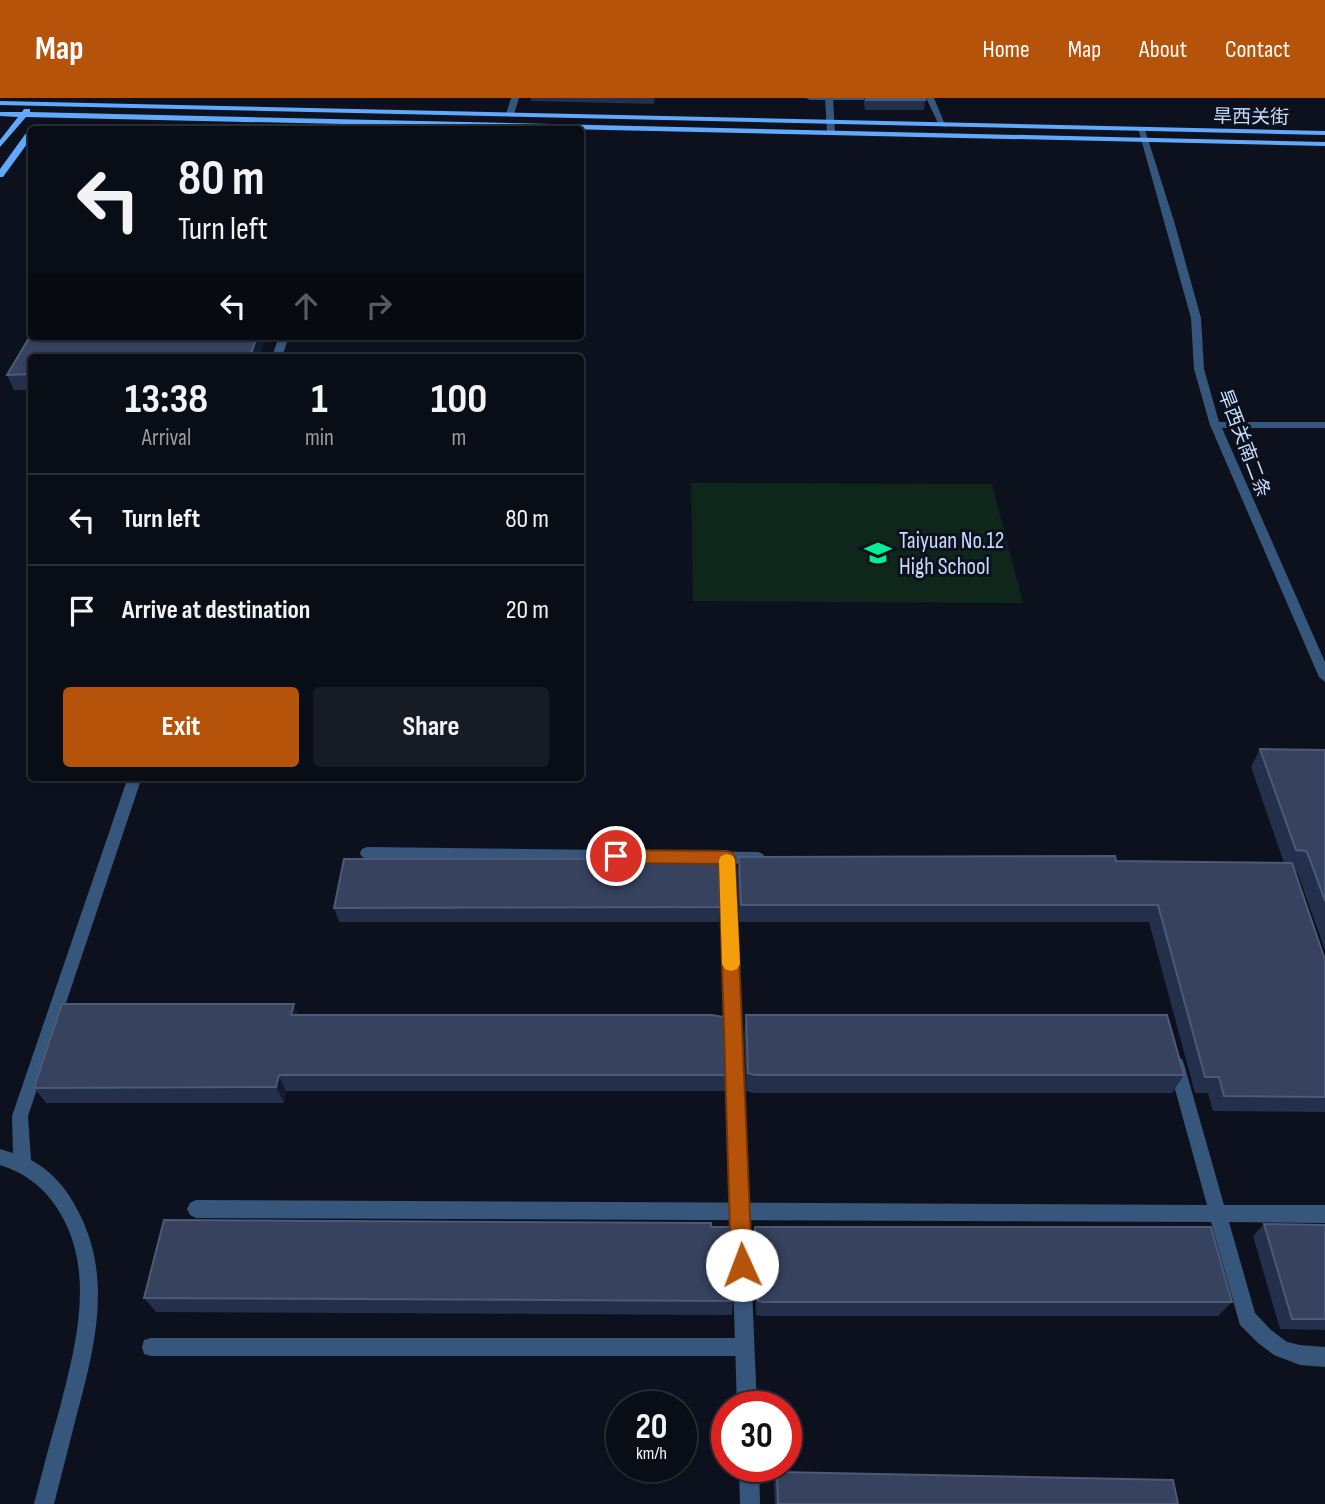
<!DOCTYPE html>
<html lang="en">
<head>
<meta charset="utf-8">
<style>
	:root { --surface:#090d16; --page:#171b23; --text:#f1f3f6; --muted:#999ca1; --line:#292d35; --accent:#b45309 }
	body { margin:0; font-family:"Sofia Sans Condensed","Noto Sans SC",sans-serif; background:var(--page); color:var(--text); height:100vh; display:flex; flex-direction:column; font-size:26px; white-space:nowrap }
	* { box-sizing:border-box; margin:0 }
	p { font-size:23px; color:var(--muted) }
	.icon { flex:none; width:38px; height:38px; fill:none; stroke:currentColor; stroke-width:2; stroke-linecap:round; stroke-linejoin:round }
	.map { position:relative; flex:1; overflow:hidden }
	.sheet { position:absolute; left:28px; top:256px; width:556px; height:427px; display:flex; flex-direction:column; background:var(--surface); border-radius:7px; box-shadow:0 2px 5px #0004,0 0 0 2px var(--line) }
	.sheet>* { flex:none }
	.hud { position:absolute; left:28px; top:28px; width:556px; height:214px; border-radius:7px; box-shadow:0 2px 5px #0004,0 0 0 2px var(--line); background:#090d16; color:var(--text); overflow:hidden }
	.speed { position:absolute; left:606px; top:1293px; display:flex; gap:14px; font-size:35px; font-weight:700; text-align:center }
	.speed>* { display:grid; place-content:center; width:91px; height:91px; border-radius:50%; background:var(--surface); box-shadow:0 2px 5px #0004,0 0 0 2px var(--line); line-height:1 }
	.speed small { font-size:18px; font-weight:400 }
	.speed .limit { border:10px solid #d22; background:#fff; color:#111 }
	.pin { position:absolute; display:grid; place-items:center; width:60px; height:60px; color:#fff; margin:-30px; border:4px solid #fff; border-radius:50%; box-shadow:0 2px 7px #0007 }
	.me { position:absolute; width:77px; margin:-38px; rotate:358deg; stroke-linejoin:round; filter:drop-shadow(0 0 5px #0008) }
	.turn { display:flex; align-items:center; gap:24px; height:147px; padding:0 35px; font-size:32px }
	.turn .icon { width:91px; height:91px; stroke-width:2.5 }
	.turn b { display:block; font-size:49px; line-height:60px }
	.lanes { display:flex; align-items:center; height:66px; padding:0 35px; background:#0003; justify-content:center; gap:35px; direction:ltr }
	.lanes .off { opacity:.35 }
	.eta { display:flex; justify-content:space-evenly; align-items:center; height:119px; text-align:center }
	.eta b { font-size:42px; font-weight:700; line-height:49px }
	.action { display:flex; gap:14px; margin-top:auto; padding:14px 35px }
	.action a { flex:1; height:80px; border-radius:7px; background:var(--accent); color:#fff; font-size:28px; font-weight:700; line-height:80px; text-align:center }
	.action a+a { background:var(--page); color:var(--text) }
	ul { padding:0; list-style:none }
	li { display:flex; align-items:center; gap:21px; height:91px; padding:0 35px; border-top:2px solid var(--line) }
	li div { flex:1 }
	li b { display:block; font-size:26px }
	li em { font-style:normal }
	header { display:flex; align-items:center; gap:42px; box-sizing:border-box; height:98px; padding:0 35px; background:var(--accent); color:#fff }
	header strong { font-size:33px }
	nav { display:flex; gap:38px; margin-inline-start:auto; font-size:24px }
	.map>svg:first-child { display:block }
	.green { fill:#0f261a }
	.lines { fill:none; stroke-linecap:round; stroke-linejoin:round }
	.service { fill:#37567b; fill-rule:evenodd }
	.minor { fill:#37567b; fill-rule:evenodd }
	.secondary { fill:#60a9fd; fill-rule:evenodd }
	.wall { fill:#24304b }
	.shaded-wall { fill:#131c30 }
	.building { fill:#36425e; stroke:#4d5a77; stroke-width:2 }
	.route { fill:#b45309; stroke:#753606; stroke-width:2 }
	.slow { fill:#f59e0b }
	.labels { text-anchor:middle; stroke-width:6; stroke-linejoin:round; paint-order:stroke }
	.far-street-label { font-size:19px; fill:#c8dcfe; stroke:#0c111d }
	.poi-label { font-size:23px; fill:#c8dcfe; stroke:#0c111d; text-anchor:start }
</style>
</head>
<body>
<header>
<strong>Map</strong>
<nav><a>Home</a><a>Map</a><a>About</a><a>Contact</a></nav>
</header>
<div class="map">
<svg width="1325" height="1406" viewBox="0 0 1325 1406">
	<rect width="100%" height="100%" fill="#0c111d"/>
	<polygon class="green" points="691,385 992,386 1023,505 693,503"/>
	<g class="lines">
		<g class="service">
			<polygon points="806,0 869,0 865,2 810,2"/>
			<polygon points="367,749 758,754 763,756 765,760 763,764 758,766 367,761 362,759 360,755 362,751"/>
			<polygon points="1176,959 1182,961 1184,966 1224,1107 1325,1107 1325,1125 1229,1124 1255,1215 1271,1232 1287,1244 1300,1247 1325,1249 1325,1269 1300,1267 1274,1257 1258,1245 1240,1227 1211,1124 196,1120 190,1117 187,1111 190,1105 196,1102 1207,1107 1168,966 1170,961"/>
			<polygon points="151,1240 745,1240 752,1242 754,1249 752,1256 745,1258 151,1258 144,1256 142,1249 144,1242"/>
		</g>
		<g class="minor">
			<polygon points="511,0 519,0 514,16 510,18 506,16"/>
			<polygon points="825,0 833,0 835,35 831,37 827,35"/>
			<polygon points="926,0 934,0 946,29 939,27"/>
			<polygon points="1138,30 1145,32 1174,123 1201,220 1204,271 1219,324 1325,324 1325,330 1222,330 1325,564 1325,584 1319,579 1210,327 1194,271 1191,220"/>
			<polygon points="279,238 289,238 282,259 272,259"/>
			<path d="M128,679H142L28,1018L31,1062C52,1073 67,1091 78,1113C112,1177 96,1245 78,1312C70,1343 62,1375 54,1406H34C42,1375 50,1344 59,1313C76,1247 98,1169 55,1107C41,1087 23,1074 0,1067V1051L13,1055L12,1018Z"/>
			<polygon points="727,754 732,756 734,760 757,1309 737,1309 720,760 722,756"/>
			<polygon points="739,1368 759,1368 760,1406 740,1406"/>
		</g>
		<g class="secondary">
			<polygon points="0,3 1325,33 1325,37 0,7"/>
			<polygon points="24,11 30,11 30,14 1325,44 1325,48 26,19 0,49 0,42 18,19 0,18 0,14 22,14"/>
			<polygon points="29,31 35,32 32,32 32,39 3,79 0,79 0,71"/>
		</g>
	</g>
	<g class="wall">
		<polygon points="531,0 655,0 654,6 531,3"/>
		<polygon points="864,0 925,0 925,2 924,12 865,12 864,5"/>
		<polygon points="32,238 266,238 259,259 32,259 32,292 14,292 7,277"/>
		<polygon points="1260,651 1325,652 1325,852 1298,776 1295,771 1293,770 1325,862 1325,1014 1213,1013 1208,995 1195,995 1149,824 739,824 737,776 739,759 1284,765 1251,669"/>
		<polygon points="720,809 719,824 339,824 334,810"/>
		<polygon points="299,917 726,977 725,993 286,993 284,1005 46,1005 34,990"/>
		<polygon points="746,917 1184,977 1172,995 753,995 746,993 744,936"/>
		<polygon points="1264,1126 1325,1127 1325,1232 1280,1231 1253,1138"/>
		<polygon points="711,1129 733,1203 732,1217 156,1214 144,1200"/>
		<polygon points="755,1129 1232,1204 1218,1218 761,1218 756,1217 753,1144"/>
		<polygon points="777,1374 1178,1406 775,1406 774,1383"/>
	</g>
	<g class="shaded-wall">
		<polygon points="257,238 266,238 259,259 250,259"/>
		<polygon points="294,906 301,922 291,917"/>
		<polygon points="279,977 286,993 284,1005 276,989"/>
	</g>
	<g class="building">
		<rect x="866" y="0" width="59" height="2"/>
		<polygon points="32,235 32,238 257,238 250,259 32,259 32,276 7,277"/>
		<polygon points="1260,651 1325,652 1325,803 1309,759 1306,753 1296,752"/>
		<polygon points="1115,758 1116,763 1292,765 1325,862 1325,999 1224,998 1219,979 1205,979 1158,807 741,807 739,759"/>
		<polygon points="344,761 719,761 720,809 334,810"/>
		<polygon points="62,906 294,906 291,917 712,917 724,919 726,977 279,977 276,989 34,990"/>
		<polygon points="746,917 1167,917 1184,977 755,977 748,975"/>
		<polygon points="164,1122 711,1125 711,1129 731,1129 733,1203 144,1200"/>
		<polygon points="1264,1126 1325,1127 1325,1221 1292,1221"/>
		<polygon points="755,1129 1211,1129 1232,1204 763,1204 758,1203"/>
		<polygon points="777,1374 1173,1382 1178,1406 778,1406"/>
	</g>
	<polygon class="route" points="616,752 727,753 733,755 735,760 752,1167 749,1175 742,1178 734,1175 731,1167 719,766 616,765 611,763 608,758 611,754"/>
	<polygon class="slow" points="727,756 733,758 735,762 740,866 737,871 731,873 725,871 722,866 719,762 721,758"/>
	<defs>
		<g id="school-bare" transform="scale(2.1)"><path d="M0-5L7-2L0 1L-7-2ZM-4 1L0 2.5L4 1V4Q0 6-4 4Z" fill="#03ef94" stroke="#0c111d" stroke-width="2.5" paint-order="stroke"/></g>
	</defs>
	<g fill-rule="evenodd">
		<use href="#school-bare" x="878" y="455"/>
	</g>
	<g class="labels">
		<g class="far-street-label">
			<text transform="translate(1251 18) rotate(1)" y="7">旱西关街</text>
			<text transform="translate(1245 345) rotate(69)" y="7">旱西关南二条</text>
		</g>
		<g class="poi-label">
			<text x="899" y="450">Taiyuan No.12<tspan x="899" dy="26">High School</tspan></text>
		</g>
	</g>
</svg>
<div class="speed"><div>20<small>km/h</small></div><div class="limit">30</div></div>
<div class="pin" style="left:616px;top:758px;background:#d93025"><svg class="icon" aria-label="arrive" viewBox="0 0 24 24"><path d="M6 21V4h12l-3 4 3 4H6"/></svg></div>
<svg class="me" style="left:742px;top:1167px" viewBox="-20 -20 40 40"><circle r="19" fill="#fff"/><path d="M0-13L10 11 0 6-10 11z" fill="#b45309"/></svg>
<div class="hud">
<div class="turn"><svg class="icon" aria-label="left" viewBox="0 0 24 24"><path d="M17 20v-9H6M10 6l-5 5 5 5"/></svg><div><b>80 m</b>Turn left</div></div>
<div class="lanes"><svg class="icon" aria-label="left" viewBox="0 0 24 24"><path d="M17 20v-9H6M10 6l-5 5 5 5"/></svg><svg class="icon off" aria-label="ahead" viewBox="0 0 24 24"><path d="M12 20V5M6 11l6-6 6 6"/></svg><svg class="icon off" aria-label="right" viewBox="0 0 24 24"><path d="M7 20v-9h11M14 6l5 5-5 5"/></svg></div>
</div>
<section class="sheet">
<div class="eta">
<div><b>13:38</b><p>Arrival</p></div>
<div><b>1</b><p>min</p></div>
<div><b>100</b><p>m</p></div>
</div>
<ul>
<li><svg class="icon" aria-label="left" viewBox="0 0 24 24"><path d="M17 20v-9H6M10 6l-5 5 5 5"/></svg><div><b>Turn left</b></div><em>80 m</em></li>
<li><svg class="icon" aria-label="arrive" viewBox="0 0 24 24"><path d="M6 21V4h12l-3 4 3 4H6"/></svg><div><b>Arrive at destination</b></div><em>20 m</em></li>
</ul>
<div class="action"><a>Exit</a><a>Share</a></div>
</section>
</div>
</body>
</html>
